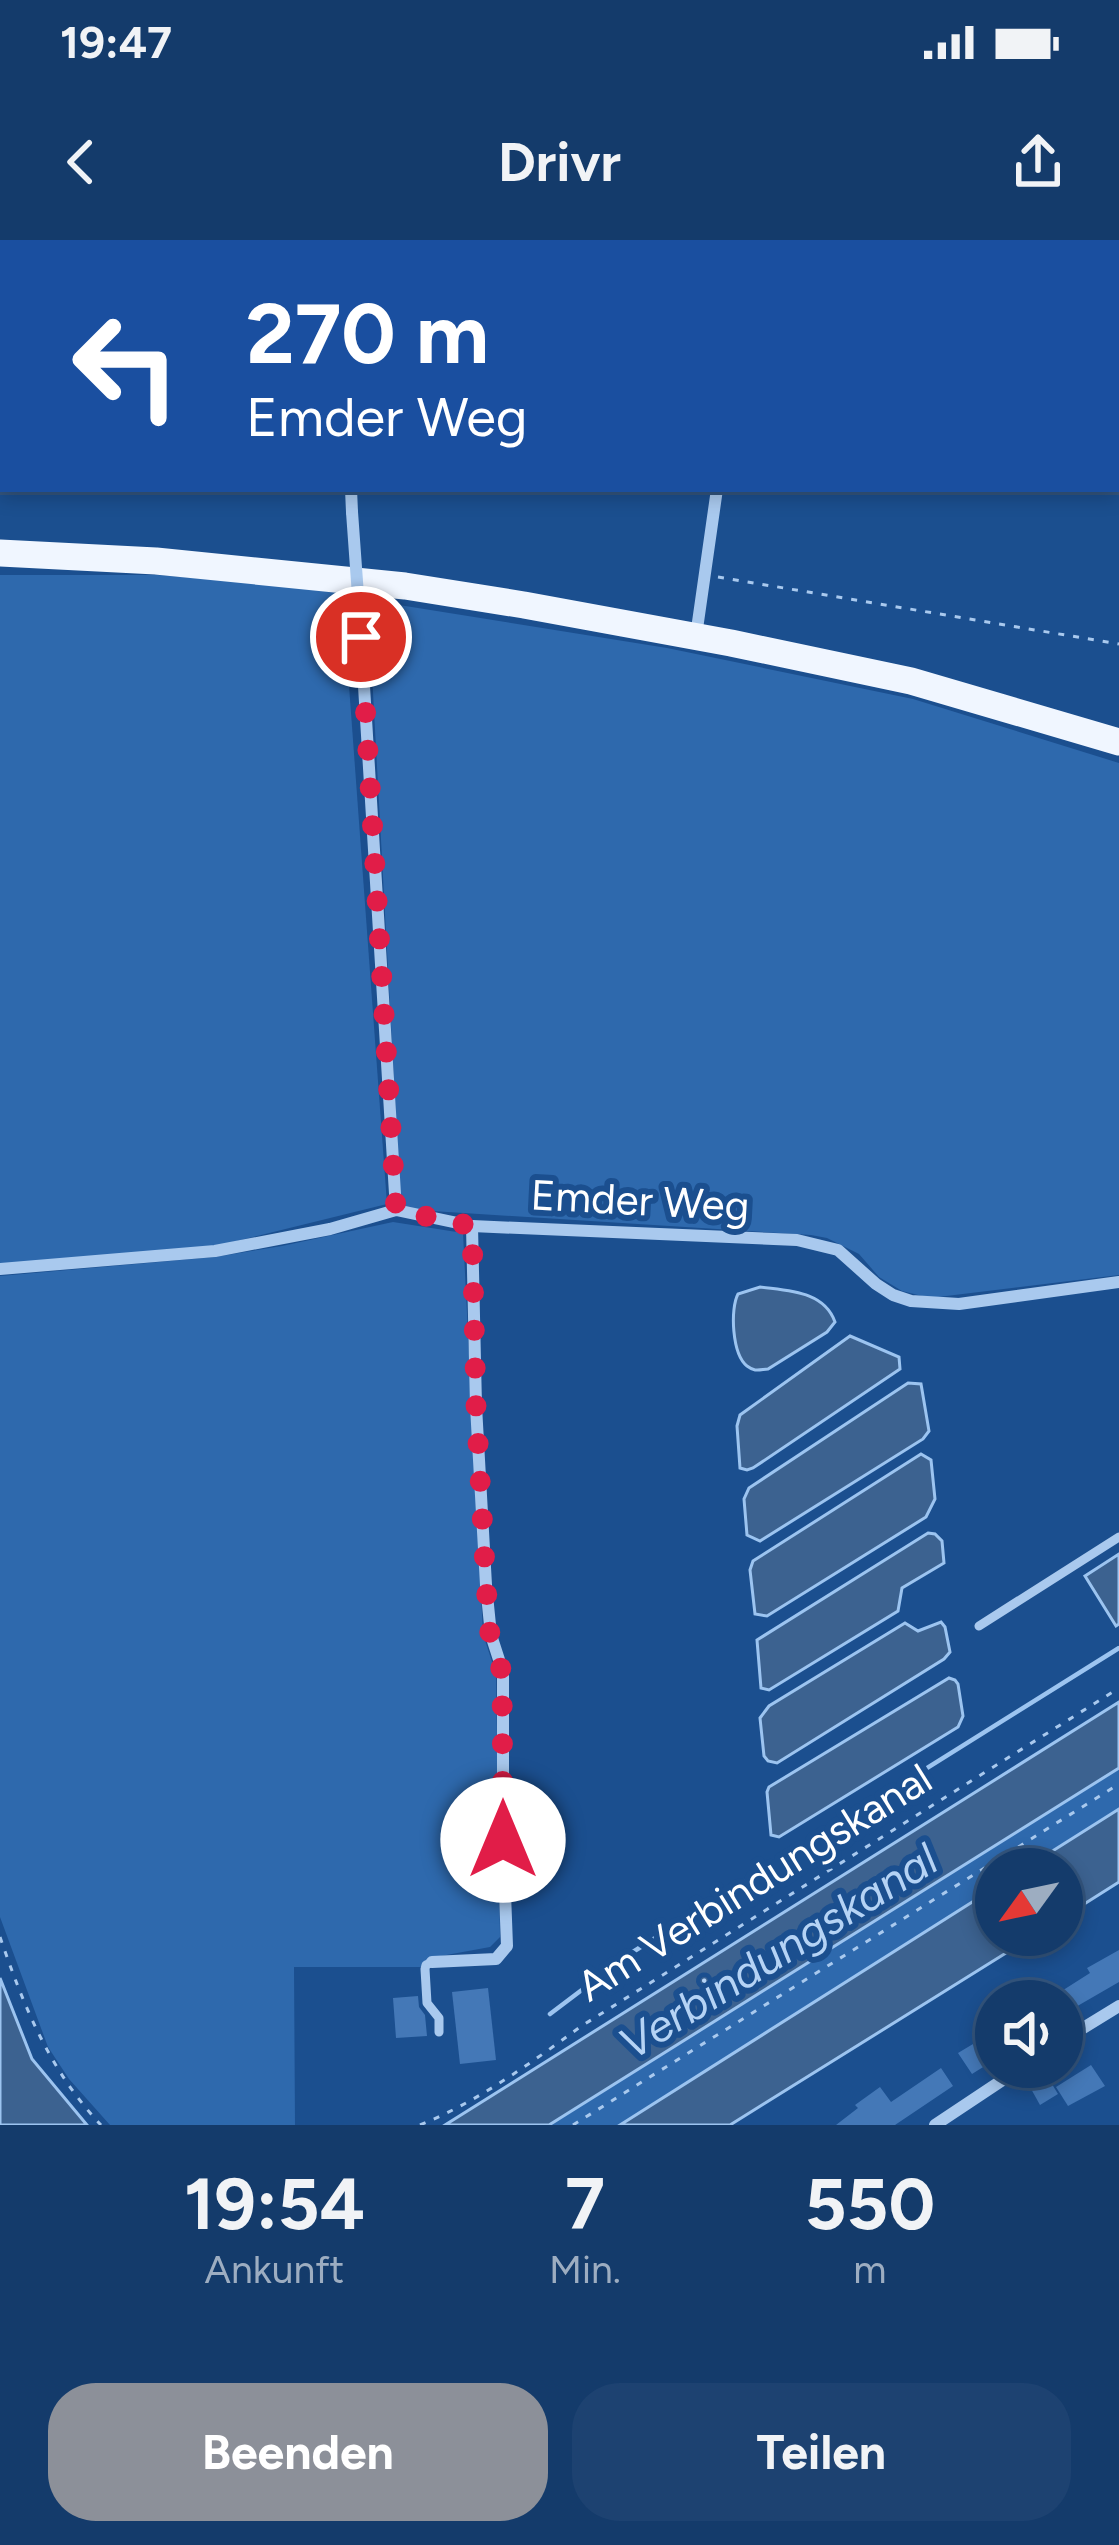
<!DOCTYPE html>
<html lang="de">
<head>
<meta charset="utf-8">
<style>
	:root { --surface:#143b6b; --page:#1d4271; --text:#f1f3f6; --muted:#9dadc1; --line:#33557e; --accent:#8c9099 }
	body { margin:0; font-family:Figtree,sans-serif; background:var(--page); color:var(--text); height:100vh; display:flex; flex-direction:column; font-size:45px; white-space:nowrap }
	* { box-sizing:border-box; margin:0 }
	p { font-size:39px; color:var(--muted) }
	.icon { flex:none; width:66px; height:66px; fill:none; stroke:currentColor; stroke-width:2; stroke-linecap:round; stroke-linejoin:round }
	.map { position:relative; height:1885px; overflow:hidden }
	.sheet { display:flex; flex-direction:column; background:var(--surface); flex:1 }
	.sheet>* { flex:none }
	.hud { position:absolute; left:0px; top:0px; width:1119px; height:252px; box-shadow:0 6px 18px #0003,0 0 0 3px var(--line); background:#1a4fa0; color:#fff; overflow:hidden }
	.needle { width:78px; rotate:237deg }
	.tools { position:absolute; left:975px; top:1608px; display:grid; gap:24px }
	.tools a { display:grid; place-items:center; width:108px; height:108px; border-radius:50%; background:var(--surface); box-shadow:0 6px 18px #0003,0 0 0 3px var(--line); font-size:60px }
	.pin { position:absolute; display:grid; place-items:center; width:102px; height:102px; color:#fff; margin:-51px; border:6px solid #fff; border-radius:50%; box-shadow:0 3px 12px #0007 }
	.me { position:absolute; width:132px; margin:-66px; rotate:0deg; stroke-linejoin:round; filter:drop-shadow(0 0 9px #0008) }
	.turn { display:flex; align-items:center; gap:42px; height:252px; padding:0 48px; font-size:54px }
	.turn .icon { width:156px; height:156px; stroke-width:2.5 }
	.turn b { display:block; font-size:84px; line-height:102px }
	.eta { display:flex; justify-content:space-evenly; align-items:center; height:204px; text-align:center }
	.eta b { font-size:72px; font-weight:700; line-height:84px }
	.primary-button { display:flex; gap:24px; margin-top:auto; padding:24px 48px }
	.primary-button a { flex:1; height:138px; border-radius:48px; background:var(--accent); color:#fff; font-size:48px; font-weight:700; line-height:138px; text-align:center }
	.primary-button a+a { background:var(--page); color:var(--text) }
	.status { display:flex; justify-content:space-between; align-items:center; height:84px; padding:0 60px; background:var(--surface); direction:ltr }
	.status svg { height:33px; fill:currentColor }
	header { display:flex; justify-content:space-between; align-items:center; height:156px; padding:0 48px; background:var(--surface); font-size:54px; font-weight:700 }
	.map>svg:first-child { display:block }
	.green { fill:#2e69ad }
	.water { fill:#3c6290; stroke:#9cc4f0; stroke-width:3 }
	.lines { fill:none; stroke-linecap:round; stroke-linejoin:round }
	.stream { stroke:#9cc4f0; stroke-width:4.5 }
	.building { fill:#4478b7 }
	.path { stroke:#a9c9ee; stroke-width:3; stroke-dasharray:6 9; stroke-linecap:butt }
	.lane { stroke:#a9c9ee; stroke-width:9 }
	.street { stroke:#a9c9ee; stroke-width:12 }
	.primary { stroke:#f0f6ff; stroke-width:27 }
	.street-bridge { stroke:#a9c9ee; stroke-width:12 }
	.route { stroke:#e11d48; stroke-width:21; stroke-dasharray:0 37.8 }
	.labels { text-anchor:middle; stroke-width:12; stroke-linejoin:round; paint-order:stroke }
	.street-label { font-size:42px; fill:#fff; stroke:#1b4f8f }
	.water-label { font-size:45px; font-style:italic; fill:#b5d3f5; stroke:#1b4f8f }
</style>
</head>
<body>
<div class="status"><b>19:47</b><svg viewBox="0 0 49 12"><path d="M0 12V9h3v3zM5 12V6h3v6zM10 12V3h3v9zM15 12V0h3v12zM26 1h20v11H26zM47 4h2v5h-2z"/></svg></div>
<header><svg class="icon" aria-label="back" viewBox="0 0 24 24"><path d="M15 5l-7 7 7 7"/></svg>Drivr<svg class="icon" aria-label="share" viewBox="0 0 24 24"><path d="M12 15V3M7 8l5-5 5 5M5 13v7h14v-7"/></svg></header>
<div class="map">
<svg width="1119" height="1885" viewBox="0 0 1119 1885">
	<rect width="100%" height="100%" fill="#1b4f8f"/>
	<g class="green">
		<polygon points="0,0 339,0 339,3 3,3 3,17 0,17"/>
		<polygon points="818,0 1093,0 1086,3 818,3"/>
		<polygon points="0,335 158,335 342,350 387,964 216,1006 0,1026"/>
		<polygon points="368,360 667,408 913,459 1119,523 1119,1035 930,1058 902,1051 879,1037 859,1014 827,998 811,995 401,969"/>
		<polygon points="393,982 463,993 483,1394 496,1434 500,1697 490,1707 430,1718 427,1727 294,1727 295,1885 110,1885 69,1839 48,1807 0,1677 0,1036 215,1017 282,1006"/>
		<polygon points="1119,1528 1119,1569 1024,1629 996,1629 996,1647 620,1885 549,1885"/>
	</g>
	<g class="water">
		<path d="M760,1047C789,1051 824,1051 835,1082L827,1092L768,1129C758,1130 755,1132 747,1126C732,1114 730,1069 738,1054Z"/>
		<polygon points="850,1096 899,1117 900,1129 753,1228 747,1230 740,1228 737,1186 740,1175"/>
		<polygon points="908,1143 921,1144 929,1191 923,1199 760,1301 747,1295 744,1259 749,1248"/>
		<polygon points="921,1214 931,1220 935,1259 926,1277 767,1376 755,1374 750,1330 753,1321"/>
		<polygon points="928,1293 935,1294 942,1301 944,1323 902,1348 898,1371 769,1450 761,1448 757,1400"/>
		<polygon points="1119,1314 1119,1384 1116,1386 1085,1336"/>
		<polygon points="941,1382 945,1387 950,1412 944,1419 777,1523 768,1521 764,1516 760,1478 769,1466 905,1383 918,1391"/>
		<polygon points="949,1438 955,1440 958,1444 963,1476 958,1487 779,1597 771,1595 767,1552 769,1547"/>
		<polygon points="1119,1462 1119,1528 549,1885 445,1885"/>
		<polygon points="1119,1569 1119,1642 1062,1678 1062,1629 1024,1629"/>
		<polygon points="996,1647 996,1695 1035,1695 730,1885 620,1885"/>
		<polygon points="0,1738 32,1819 87,1885 0,1885"/>
	</g>
	<g class="lines">
		<polyline class="stream" points="550,1774 628,1715 1119,1408"/>
	</g>
	<g class="building">
		<polygon points="1119,1710 1119,1742 1074,1768 1070,1761 1046,1761 1090,1733 1087,1728"/>
		<polygon points="488,1748 496,1820 460,1824 452,1752"/>
		<polygon points="418,1756 419,1767 425,1775 427,1796 396,1798 393,1758"/>
		<polygon points="996,1781 996,1819 972,1834 958,1813 978,1801 975,1796"/>
		<polygon points="1091,1825 1105,1846 1068,1866 1056,1847"/>
		<polygon points="941,1828 953,1846 895,1885 836,1885 858,1868 855,1865 880,1847 891,1862"/>
		<polygon points="1047,1836 1058,1854 1040,1865 1030,1847"/>
	</g>
	<g class="lines">
		<g class="path">
			<polyline points="297,0 297,3"/>
			<polyline points="1025,3 1034,0"/>
			<polyline points="718,337 1119,404"/>
			<path d="M0,1697C24,1767 50,1831 101,1885"/>
			<path d="M420,1885C477,1862 531,1823 580,1787L1119,1448"/>
			<polyline points="573,1885 1119,1544"/>
		</g>
		<g class="lane">
			<polyline points="1107,3 1114,0"/>
			<polyline points="979,1386 1119,1297"/>
			<polyline points="432,1722 426,1725 425,1729 427,1763 439,1778 439,1792"/>
		</g>
		<g class="street">
			<polyline points="339,0 340,3"/>
			<polyline points="351,249 352,272"/>
			<polyline points="696,396 717,249"/>
			<polyline points="361,397 396,970"/>
			<polyline points="0,1029 215,1011 330,989 396,970 472,986 797,1000 838,1010 876,1044 893,1055 911,1061 959,1064 1119,1042"/>
			<polyline points="432,1722 496,1719 507,1706 503,1600 503,1432 491,1395 486,1345 476,1166 472,986"/>
			<polyline points="1062,1801 1119,1766"/>
			<polyline points="935,1885 1022,1827"/>
		</g>
		<polyline class="primary" points="0,313 156,321 405,346 524,365 731,403 911,441 1119,502"/>
		<polyline class="street-bridge" points="352,272 361,397"/>
	</g>
	<g class="lines">
		<polyline class="route" points="361,397 396,970 472,986 476,1166 486,1345 490,1395 502,1432 503,1600"/>
	</g>
	<g class="labels">
		<g class="street-label">
			<text transform="translate(640 960) rotate(3)" y="15">Emder Weg</text>
			<text transform="translate(754 1642) rotate(-32)" y="15">Am Verbindungskanal</text>
		</g>
		<g class="water-label">
			<text transform="translate(778 1711) rotate(-32)" y="16">Verbindungskanal</text>
		</g>
	</g>
</svg>
<div class="tools">
<a><svg class="needle" viewBox="-14 -14 28 28"><path d="M0-13l5 13h-10z" fill="#e53935"/><path d="M0 13l5-13h-10z" fill="#9dadc1"/></svg></a>
<a><svg class="icon" aria-label="sound" viewBox="0 0 24 24"><path d="M4 9h4l5-4v14l-5-4H4zM17 9q2 3 0 6"/></svg></a>
</div>
<div class="pin" style="left:361px;top:397px;background:#d93025"><svg class="icon" aria-label="arrive" viewBox="0 0 24 24"><path d="M6 21V4h12l-3 4 3 4H6"/></svg></div>
<svg class="me" style="left:503px;top:1600px" viewBox="-20 -20 40 40"><circle r="19" fill="#fff"/><path d="M0-13L10 11 0 6-10 11z" fill="#e11d48"/></svg>
<div class="hud">
<div class="turn"><svg class="icon" aria-label="left" viewBox="0 0 24 24"><path d="M17 20v-9H6M10 6l-5 5 5 5"/></svg><div><b>270 m</b>Emder Weg</div></div>
</div>
</div>
<section class="sheet">
<div class="eta">
<div><b>19:54</b><p>Ankunft</p></div>
<div><b>7</b><p>Min.</p></div>
<div><b>550</b><p>m</p></div>
</div>
<div class="primary-button"><a>Beenden</a><a>Teilen</a></div>
</section>
</body>
</html>
